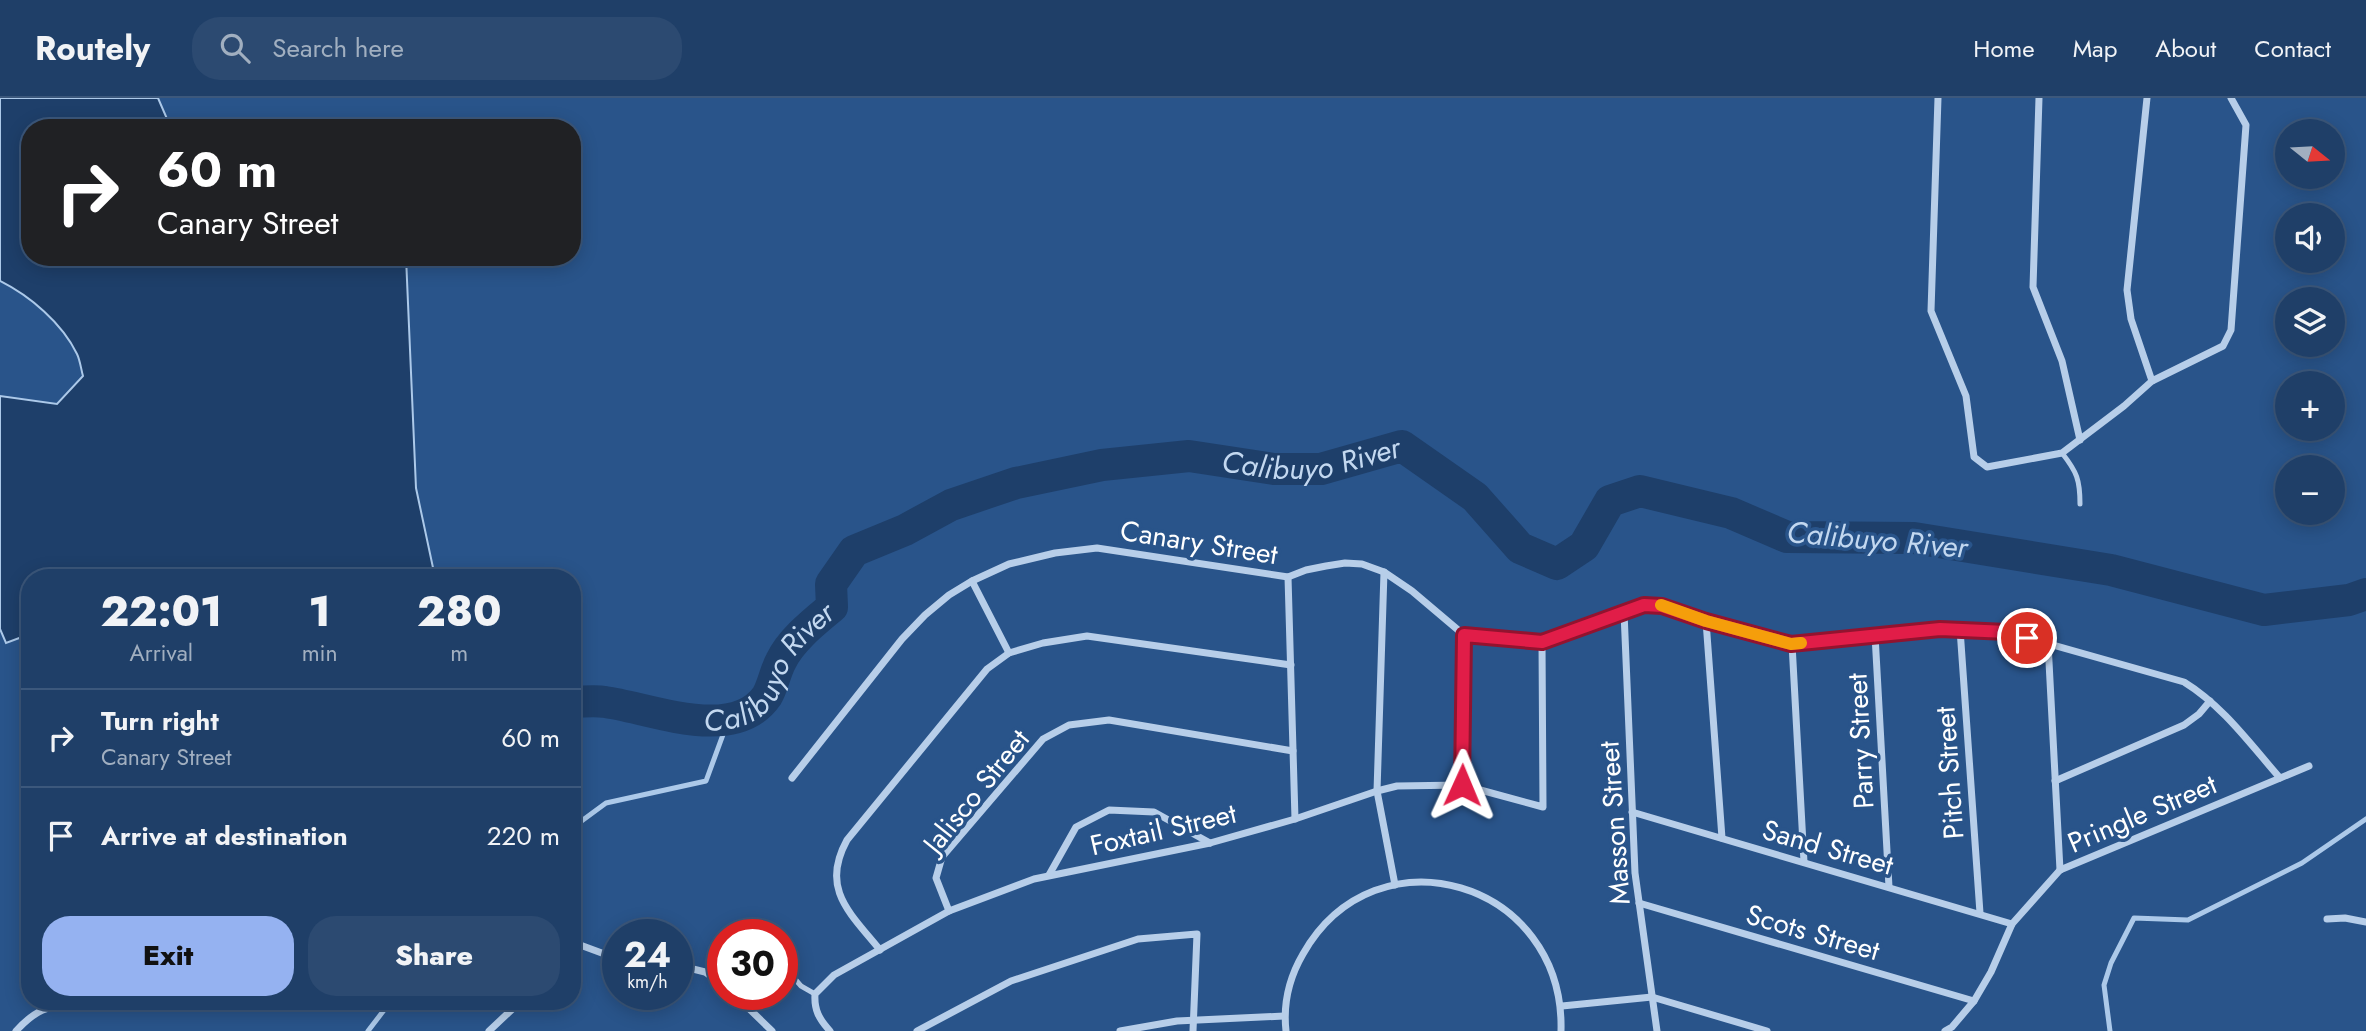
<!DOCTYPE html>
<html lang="en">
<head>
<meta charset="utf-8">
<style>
	:root { --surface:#1f3f68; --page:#2c4a71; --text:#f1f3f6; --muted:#a1afc0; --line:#3c587c; --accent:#95b2f1 }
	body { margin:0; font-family:Jost,sans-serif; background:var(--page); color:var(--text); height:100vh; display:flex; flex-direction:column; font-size:26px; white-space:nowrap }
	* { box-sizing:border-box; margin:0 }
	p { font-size:23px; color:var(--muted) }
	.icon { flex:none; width:38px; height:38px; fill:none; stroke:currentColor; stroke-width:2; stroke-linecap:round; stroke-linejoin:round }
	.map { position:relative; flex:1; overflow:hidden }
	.side { position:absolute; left:21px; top:471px; width:560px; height:441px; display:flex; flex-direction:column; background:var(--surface); border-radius:28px; box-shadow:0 4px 18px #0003,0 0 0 2px var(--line) }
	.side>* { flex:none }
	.hud { position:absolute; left:21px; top:21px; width:560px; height:147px; border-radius:28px; box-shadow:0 4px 18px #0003,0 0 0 2px var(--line); background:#202124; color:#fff; overflow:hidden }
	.needle { width:46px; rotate:108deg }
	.tools { position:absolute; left:2275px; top:21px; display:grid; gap:14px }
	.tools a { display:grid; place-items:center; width:70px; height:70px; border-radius:50%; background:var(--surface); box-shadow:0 4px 18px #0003,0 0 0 2px var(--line); font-size:35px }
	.speed { position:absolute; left:602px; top:821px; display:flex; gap:14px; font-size:35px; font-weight:700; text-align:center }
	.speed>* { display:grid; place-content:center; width:91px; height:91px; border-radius:50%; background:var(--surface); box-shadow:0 4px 18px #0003,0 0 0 2px var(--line); line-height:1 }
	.speed small { font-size:18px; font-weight:400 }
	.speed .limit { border:10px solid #d22; background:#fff; color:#111 }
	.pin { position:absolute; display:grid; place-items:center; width:60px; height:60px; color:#fff; margin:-30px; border:4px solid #fff; border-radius:50%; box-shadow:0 2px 7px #0007 }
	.me { position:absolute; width:77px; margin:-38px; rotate:1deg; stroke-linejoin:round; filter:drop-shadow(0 0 5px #0008) }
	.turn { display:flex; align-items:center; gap:24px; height:147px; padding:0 21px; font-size:32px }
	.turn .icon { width:91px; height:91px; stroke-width:2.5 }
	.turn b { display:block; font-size:49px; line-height:60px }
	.eta { display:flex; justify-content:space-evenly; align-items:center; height:119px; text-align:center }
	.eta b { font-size:42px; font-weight:800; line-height:49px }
	.button { display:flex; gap:14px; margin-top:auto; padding:14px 21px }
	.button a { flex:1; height:80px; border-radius:28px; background:var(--accent); color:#111; font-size:28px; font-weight:800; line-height:80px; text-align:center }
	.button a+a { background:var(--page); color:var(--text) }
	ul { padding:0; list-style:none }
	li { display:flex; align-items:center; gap:21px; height:98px; padding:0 21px; border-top:2px solid var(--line) }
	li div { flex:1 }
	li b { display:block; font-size:26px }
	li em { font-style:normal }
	header { display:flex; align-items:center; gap:42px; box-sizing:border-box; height:98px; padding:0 35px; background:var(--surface); border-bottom:2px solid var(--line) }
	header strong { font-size:33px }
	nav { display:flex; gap:38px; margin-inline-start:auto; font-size:24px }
	.search { width:490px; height:63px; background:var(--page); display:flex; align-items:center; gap:18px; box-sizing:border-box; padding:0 24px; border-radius:28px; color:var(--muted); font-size:26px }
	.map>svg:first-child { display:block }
	.water { fill:#1e3f6a; stroke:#acc9e9; stroke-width:2 }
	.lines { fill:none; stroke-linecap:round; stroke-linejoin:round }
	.stream { stroke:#acc9e9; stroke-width:5 }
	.river { stroke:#1e3f6a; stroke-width:32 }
	.service { stroke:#b7cee9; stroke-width:5 }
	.minor { stroke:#b7cee9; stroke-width:7 }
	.route-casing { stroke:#92132f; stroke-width:18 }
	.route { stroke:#e11d48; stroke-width:12 }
	.slow { stroke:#f59e0b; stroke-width:12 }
	.labels { text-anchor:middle; stroke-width:7; stroke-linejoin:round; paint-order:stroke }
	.street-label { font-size:28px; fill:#fff; stroke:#29548a }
	.water-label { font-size:30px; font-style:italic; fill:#c3d8f0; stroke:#29548a }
</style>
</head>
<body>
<header>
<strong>Routely</strong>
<div class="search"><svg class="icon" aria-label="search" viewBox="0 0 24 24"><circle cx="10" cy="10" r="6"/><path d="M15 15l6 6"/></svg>Search here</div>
<nav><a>Home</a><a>Map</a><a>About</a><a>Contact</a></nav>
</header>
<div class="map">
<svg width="2366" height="933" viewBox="0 0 2366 933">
	<rect width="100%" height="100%" fill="#29548a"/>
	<path class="water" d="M0,0H158L171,30H30V159H406L416,390L435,479H260L248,470L211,479L30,480V536L6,545L0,531V298L57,306L83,278C81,271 80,262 77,256C62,225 30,198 0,183Z"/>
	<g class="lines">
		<g class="stream">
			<polyline points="572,730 606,705 706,683 728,623"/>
			<polyline points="368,933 391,903"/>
			<polyline points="2110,933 2104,887 2111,865 2134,820 2188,822 2302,765 2366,721"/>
		</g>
		<path class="river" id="s1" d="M572,604C583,604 594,602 605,604C650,610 734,646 767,598C773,588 775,574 781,563C791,542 814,524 832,509L831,486L854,453L905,432L951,407L1016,385L1102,367L1189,358L1274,371H1321L1402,348L1475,399L1520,450L1557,466L1584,448L1610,403L1640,393L1731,415L1787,439L1914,440L2111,472L2264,512L2349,502L2366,496"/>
		<g class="service">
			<path d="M2062,355C2077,374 2080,382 2080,406"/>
			<polyline points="782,866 801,888 815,896"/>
		</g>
		<g class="minor">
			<polyline points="1938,0 1931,213 1966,298 1974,359 1987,369 2062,355 2124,308 2152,283 2223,248 2231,232 2246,27 2231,0"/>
			<polyline points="2039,0 2033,189 2062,263 2080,342"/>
			<polyline points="2147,0 2127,192 2131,221 2152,283"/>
			<polyline points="1384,474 1377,693 1395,787"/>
			<polyline points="1288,479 1295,721"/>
			<polyline points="972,483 1009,555"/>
			<polyline points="1624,514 1635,775 1657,933"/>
			<polyline points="1706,523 1722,740"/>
			<polyline points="1960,531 1980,815"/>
			<polyline points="1875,537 1889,789"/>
			<polyline points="2048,545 2060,772"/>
			<polyline points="1792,546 1804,764"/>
			<path d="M792,680L902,541L925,517L949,497L972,483L1009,466L1055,455L1097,450L1288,479L1306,472L1326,468L1345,465L1362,466L1384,474L1412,493L1464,537L1542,544L1644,507L1663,508L1706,523L1792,546L1940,531L2007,534L2184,584C2223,608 2250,646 2280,680"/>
			<polyline points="2055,683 2184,627 2199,616 2210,603"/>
			<polyline points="1462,687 1464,537"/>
			<polyline points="1632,714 2012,826"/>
			<polyline points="1049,777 1076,729 1109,712 1154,714 1210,745"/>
			<polyline points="1639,805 1974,903"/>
			<polyline points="949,813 936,780 942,759 1043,641 1069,627 1109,622 1293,653"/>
			<polyline points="2327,821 2345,820 2366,824"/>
			<polyline points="572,844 618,861"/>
			<path d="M880,852C850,815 820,791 847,742L987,571L1009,555L1043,545L1087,538L1291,567"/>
			<polyline points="677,867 705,874 723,887"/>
			<polyline points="734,896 772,933"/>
			<polyline points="1562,908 1652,899 1767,933"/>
			<path d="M16,933C38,909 49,909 80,903"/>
			<polyline points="489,933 521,903"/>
			<path d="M830,933C819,921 814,912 815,896L834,877L949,813L1034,781L1210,745L1295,721L1377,693L1397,688L1462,687L1543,709L1542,544"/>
			<polyline points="917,933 1011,883 1138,841 1197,836 1193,933"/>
			<polyline points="1120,933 1177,923 1284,918"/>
			<path d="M1286,933C1283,906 1289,880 1303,856C1376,727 1565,783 1561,933"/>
			<polyline points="1945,933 1952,929 1974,903 1991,874 2012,826 2060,772 2309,668"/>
		</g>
	</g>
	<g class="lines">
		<g class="route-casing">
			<polyline id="route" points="1462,687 1464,537 1542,544 1644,507 1662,508 1706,523 1791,546 1940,531 2007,534 2027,540"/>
		</g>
		<use href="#route" class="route"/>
		<polyline class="slow" points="1661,507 1706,523 1791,546 1801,545"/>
	</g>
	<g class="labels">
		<g class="street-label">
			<text transform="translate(1199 444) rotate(9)" y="10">Canary Street</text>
			<text transform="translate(1860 643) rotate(-93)" y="10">Parry Street</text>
			<text transform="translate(1949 675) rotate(-94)" y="10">Pitch Street</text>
			<text transform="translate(976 693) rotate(-51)" y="10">Jalisco Street</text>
			<text transform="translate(2142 715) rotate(-23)" y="10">Pringle Street</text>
			<text transform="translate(1614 725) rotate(-94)" y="10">Masson Street</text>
			<text transform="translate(1163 731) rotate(-13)" y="10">Foxtail Street</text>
			<text transform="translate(1828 749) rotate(16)" y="10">Sand Street</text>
			<text transform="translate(1813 834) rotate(16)" y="10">Scots Street</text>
		</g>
		<g class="water-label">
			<text dy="10" stroke="none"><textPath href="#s1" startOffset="856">Calibuyo River</textPath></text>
			<text transform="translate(1877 442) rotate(5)" y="10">Calibuyo River</text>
			<text dy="10" stroke="none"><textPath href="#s1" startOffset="224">Calibuyo River</textPath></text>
		</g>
	</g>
</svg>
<div class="tools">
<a><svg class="needle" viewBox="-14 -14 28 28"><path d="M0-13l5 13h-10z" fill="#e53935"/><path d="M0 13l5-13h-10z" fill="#a1afc0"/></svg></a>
<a><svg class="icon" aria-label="sound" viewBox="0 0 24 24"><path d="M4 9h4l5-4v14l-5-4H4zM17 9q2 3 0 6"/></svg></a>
<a><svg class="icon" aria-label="layers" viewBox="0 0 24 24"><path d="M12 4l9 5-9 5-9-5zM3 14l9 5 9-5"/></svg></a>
<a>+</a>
<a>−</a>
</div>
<div class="speed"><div>24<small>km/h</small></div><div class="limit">30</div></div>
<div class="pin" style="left:2027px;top:540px;background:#d93025"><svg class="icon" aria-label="arrive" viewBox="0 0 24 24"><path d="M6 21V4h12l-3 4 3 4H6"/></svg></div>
<svg class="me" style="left:1462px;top:687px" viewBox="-20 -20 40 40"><path d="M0-17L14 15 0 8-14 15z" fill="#e11d48" stroke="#fff" stroke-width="4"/></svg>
<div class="hud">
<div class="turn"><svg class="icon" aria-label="right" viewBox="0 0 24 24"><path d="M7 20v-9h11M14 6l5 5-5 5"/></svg><div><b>60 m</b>Canary Street</div></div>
</div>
<section class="side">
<div class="eta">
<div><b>22:01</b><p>Arrival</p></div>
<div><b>1</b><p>min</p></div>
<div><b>280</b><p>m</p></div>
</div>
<ul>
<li><svg class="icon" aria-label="right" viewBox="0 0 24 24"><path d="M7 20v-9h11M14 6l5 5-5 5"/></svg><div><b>Turn right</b><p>Canary Street</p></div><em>60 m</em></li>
<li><svg class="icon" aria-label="arrive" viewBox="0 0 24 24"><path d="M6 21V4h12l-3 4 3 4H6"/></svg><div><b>Arrive at destination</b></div><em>220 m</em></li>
</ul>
<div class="button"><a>Exit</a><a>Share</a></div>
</section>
</div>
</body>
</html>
